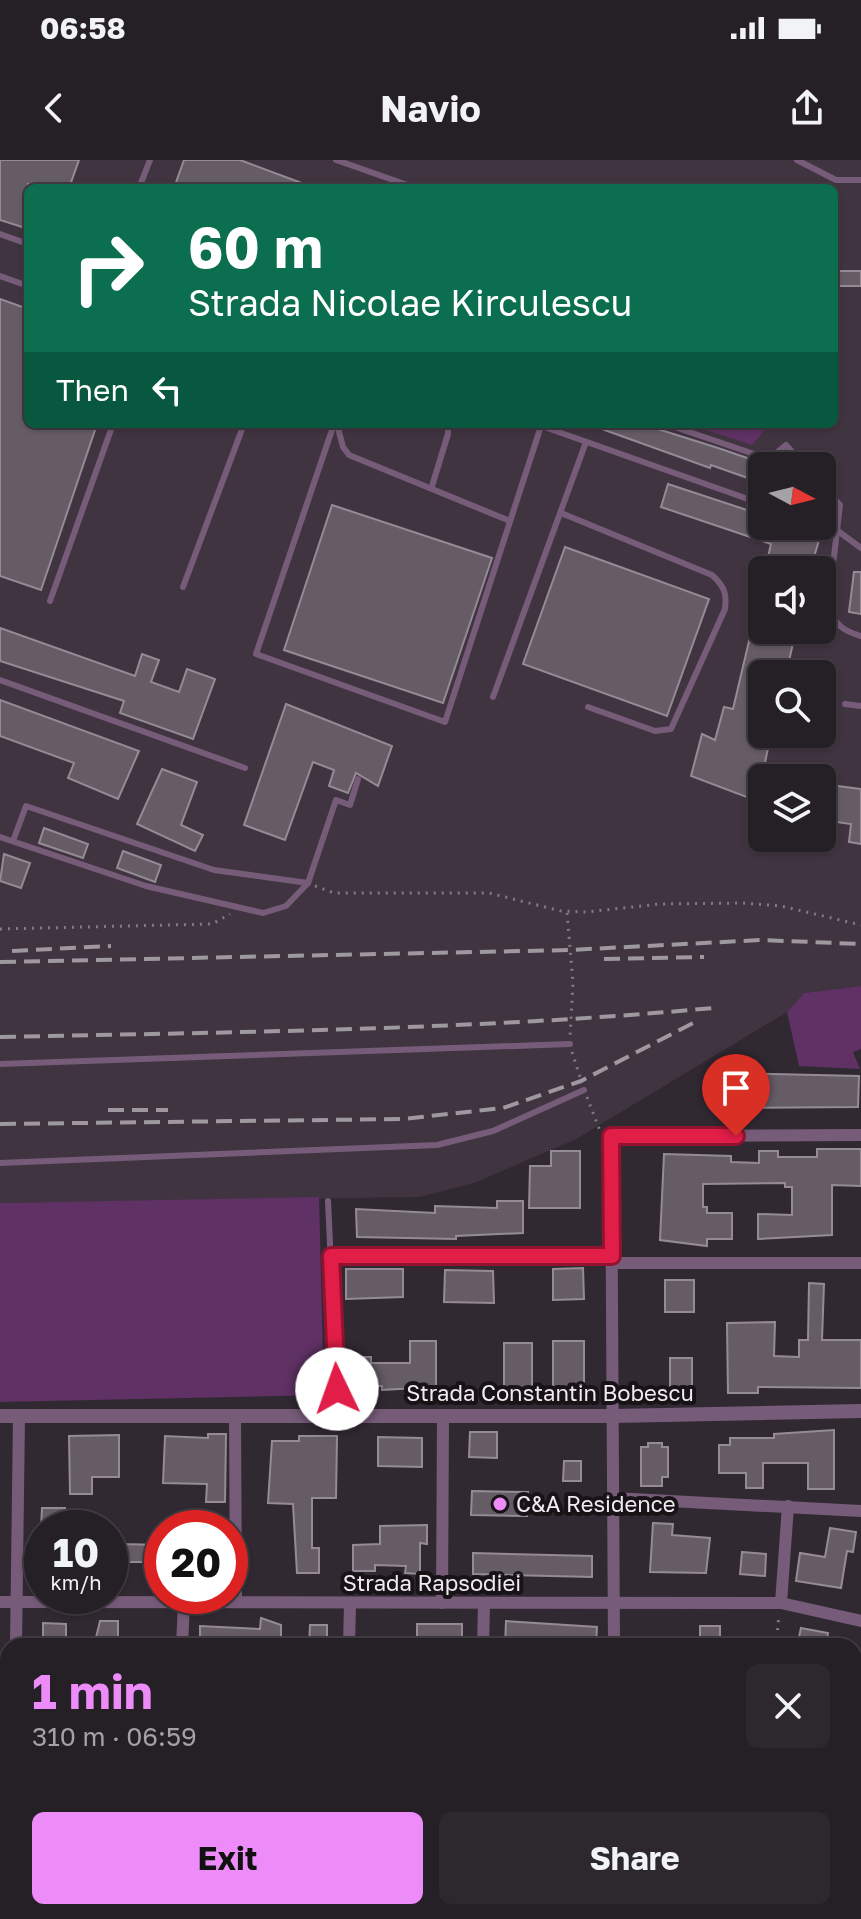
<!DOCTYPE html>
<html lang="en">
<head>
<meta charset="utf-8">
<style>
	:root { --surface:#251f26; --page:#2d272e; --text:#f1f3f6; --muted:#a3a2a7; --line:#423d43; --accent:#ed8cf9 }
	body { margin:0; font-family:"Golos Text",sans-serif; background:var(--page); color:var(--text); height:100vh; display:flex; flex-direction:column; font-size:30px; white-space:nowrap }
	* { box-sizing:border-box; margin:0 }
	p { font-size:26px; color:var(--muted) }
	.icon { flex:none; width:44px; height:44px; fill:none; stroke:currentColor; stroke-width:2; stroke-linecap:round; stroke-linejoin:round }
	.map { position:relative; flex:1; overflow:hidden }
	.panel { position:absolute; left:0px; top:1478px; width:862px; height:282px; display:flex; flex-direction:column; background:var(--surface); border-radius:24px 24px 0 0; box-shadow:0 2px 6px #0004,0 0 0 2px var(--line) }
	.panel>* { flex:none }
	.top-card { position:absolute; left:24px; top:24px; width:814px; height:244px; border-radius:12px; box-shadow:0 2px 6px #0004,0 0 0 2px var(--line); background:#0b6e4f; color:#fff; overflow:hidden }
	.needle { width:52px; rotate:97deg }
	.fabs { position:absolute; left:748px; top:292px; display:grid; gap:16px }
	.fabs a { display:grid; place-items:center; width:88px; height:88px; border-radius:12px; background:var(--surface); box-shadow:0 2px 6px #0004,0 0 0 2px var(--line); font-size:40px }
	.speed { position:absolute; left:24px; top:1350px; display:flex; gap:16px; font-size:40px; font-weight:700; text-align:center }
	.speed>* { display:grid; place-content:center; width:104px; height:104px; border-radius:50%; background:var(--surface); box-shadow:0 2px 6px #0004,0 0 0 2px var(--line); line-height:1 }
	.speed small { font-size:20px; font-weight:400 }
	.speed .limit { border:12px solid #d22; background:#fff; color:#111 }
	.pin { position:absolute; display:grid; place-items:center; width:68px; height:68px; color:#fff; margin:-82px -34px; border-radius:50% 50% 50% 0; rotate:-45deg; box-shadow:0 0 8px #0007 }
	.pin .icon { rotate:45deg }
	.me { position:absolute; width:88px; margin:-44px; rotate:357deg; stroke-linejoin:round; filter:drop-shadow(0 0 6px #0008) }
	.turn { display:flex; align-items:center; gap:28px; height:168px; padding:0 32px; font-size:36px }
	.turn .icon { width:104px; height:104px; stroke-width:2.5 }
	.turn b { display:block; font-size:56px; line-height:68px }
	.then { display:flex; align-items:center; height:76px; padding:0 32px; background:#0003; gap:16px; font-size:30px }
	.round { display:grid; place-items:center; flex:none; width:84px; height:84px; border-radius:12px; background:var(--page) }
	.head { display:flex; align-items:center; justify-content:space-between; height:136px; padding:0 32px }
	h1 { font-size:48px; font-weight:700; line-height:60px; color:var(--accent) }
	.cta { display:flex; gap:16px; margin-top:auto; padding:16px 32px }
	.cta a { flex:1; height:92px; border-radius:12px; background:var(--accent); color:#111; font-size:32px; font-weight:700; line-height:92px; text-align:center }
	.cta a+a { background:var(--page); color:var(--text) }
	.status { display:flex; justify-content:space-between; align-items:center; height:56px; padding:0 40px; background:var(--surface); direction:ltr }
	.status svg { height:22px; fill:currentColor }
	header { display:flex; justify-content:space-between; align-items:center; height:104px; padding:0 32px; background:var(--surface); font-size:36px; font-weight:700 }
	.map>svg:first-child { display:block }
	.built { fill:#403441; fill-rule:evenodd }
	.green { fill:#5f3164 }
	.building { fill:#655c65; stroke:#958b96; stroke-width:2 }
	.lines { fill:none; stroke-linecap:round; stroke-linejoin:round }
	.path { stroke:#827b83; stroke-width:3; stroke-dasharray:2 6; stroke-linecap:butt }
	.service { stroke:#775c7a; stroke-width:6 }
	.minor { stroke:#775c7a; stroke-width:12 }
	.tertiary { stroke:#775c7a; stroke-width:14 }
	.rail { stroke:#9e989f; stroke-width:4; stroke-dasharray:16 8; stroke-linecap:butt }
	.route-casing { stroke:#92132f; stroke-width:20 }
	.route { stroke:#e11d48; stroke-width:14 }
	.poi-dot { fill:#ed8cf9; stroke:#171317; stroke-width:3 }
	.labels { text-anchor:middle; stroke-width:8; stroke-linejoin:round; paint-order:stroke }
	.street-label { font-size:22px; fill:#f1ebf1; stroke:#171317 }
	.poi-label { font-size:22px; fill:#f1ebf1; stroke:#171317; text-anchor:start }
</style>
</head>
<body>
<div class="status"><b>06:58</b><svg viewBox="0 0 49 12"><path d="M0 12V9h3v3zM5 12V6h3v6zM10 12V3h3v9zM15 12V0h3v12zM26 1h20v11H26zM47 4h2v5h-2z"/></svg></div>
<header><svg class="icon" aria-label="back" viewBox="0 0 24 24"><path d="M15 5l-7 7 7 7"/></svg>Navio<svg class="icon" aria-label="share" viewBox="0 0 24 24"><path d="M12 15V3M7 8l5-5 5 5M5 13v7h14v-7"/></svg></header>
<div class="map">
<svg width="861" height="1759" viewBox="0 0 861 1759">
	<rect width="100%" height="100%" fill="#312932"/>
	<path class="built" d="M0,0H861V826L804,833L787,852L576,979L474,1023L419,1037L0,1043ZM28,28H834V264H28ZM762,306H822V366H762ZM762,410H822V470H762ZM762,514H822V574H762ZM762,618H822V678H762Z"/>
	<g class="green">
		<polygon points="688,264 770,264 752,285"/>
		<polygon points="861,826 861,889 853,892 860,909 799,906 787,852 804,833"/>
		<polygon points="319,1037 324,1235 0,1242 0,1043"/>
	</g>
	<g class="building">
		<polygon points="0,0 79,0 69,28 42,28 28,24 28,69 0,60"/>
		<polygon points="184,0 240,0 315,28 174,28"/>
		<rect x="834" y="111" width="27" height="15"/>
		<polygon points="0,139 28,149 28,264 97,264 41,430 0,416"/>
		<polygon points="588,264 642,264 718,288 762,303 762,323 711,305 710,308"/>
		<polygon points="668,324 762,355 762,366 796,366 821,374 810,410 765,410 771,384 661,347"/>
		<polygon points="332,345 492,398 443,543 284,490"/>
		<polygon points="565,387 709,439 667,556 523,504"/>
		<polygon points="854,412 861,412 861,454 849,452"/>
		<polygon points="758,443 762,444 762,470 796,470 786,514 762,514 762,574 771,574 757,641 691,616 702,574 715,580 724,547 733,549"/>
		<polygon points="0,468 135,516 142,494 159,500 151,522 179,532 187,509 215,519 193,579 120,553 124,541 0,501"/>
		<polygon points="0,540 139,591 118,639 68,618 74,603 0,576"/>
		<polygon points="286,544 392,586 378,626 356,613 348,633 329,626 334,610 313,602 285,680 244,665"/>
		<polygon points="162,609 197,622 181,665 203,675 195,691 137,664"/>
		<polygon points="822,624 861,629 861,684 849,682 851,664 822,660"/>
		<polygon points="44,668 88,684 83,698 39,683"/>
		<polygon points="123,691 161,705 155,722 117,708"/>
		<polygon points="4,694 30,703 21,728 0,721"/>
		<polygon points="736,913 859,916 858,947 735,948"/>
		<polygon points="817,989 861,989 861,1026 832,1025 832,1075 758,1079 758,1054 792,1055 792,1027 785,1027 785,1023 703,1024 703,1047 707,1047 707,1053 732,1053 732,1079 707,1079 707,1086 660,1080 664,994 731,996 731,1002 759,1003 759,991 778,991 778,997 817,997"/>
		<polygon points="551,991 580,991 580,1048 529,1048 530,1006 551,1006"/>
		<polygon points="497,1041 523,1041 523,1073 456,1076 456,1079 357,1077 356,1049 435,1053 435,1046 497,1048"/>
		<polygon points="583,1108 584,1139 553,1140 553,1109"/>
		<polygon points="346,1109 403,1109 403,1137 346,1139"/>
		<polygon points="445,1110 493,1111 494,1143 444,1142"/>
		<rect x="665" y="1120" width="29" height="32"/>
		<polygon points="809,1123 824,1124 822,1180 861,1180 861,1228 758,1227 758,1233 728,1233 727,1163 775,1162 774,1196 799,1197 799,1180 808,1180"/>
		<polygon points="410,1181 436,1181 436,1227 382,1230 382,1226 349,1226 349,1197 371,1197 371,1203 410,1203"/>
		<rect x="553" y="1181" width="31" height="46"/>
		<rect x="504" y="1183" width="28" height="48"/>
		<rect x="670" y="1198" width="22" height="34"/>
		<polygon points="834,1270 834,1329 808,1329 808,1303 763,1303 763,1328 746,1328 746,1313 719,1313 719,1285 730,1285 730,1278 774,1278 774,1274"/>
		<polygon points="470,1272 497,1272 497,1298 469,1297"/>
		<polygon points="208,1274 226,1274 225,1342 206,1342 207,1324 163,1323 165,1276 208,1278"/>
		<polygon points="119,1275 119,1317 92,1317 92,1334 70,1334 69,1276"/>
		<polygon points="299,1276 337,1276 336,1338 312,1338 312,1388 319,1388 319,1413 297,1413 293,1344 268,1343 272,1281 299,1281"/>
		<polygon points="378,1277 422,1278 422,1307 378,1306"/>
		<polygon points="648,1283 662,1283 662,1287 668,1287 668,1317 662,1317 662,1326 641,1326 641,1287 648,1287"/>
		<polygon points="564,1301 581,1301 581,1321 563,1321"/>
		<polygon points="472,1331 528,1332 527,1356 471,1355"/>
		<polygon points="42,1348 65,1348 65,1368 41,1368"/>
		<polygon points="207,1351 207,1368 183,1368 183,1352"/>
		<polygon points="653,1363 673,1364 672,1375 710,1378 706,1413 650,1412"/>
		<polygon points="427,1365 427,1384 420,1383 420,1414 405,1413 406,1406 375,1405 375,1411 353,1411 353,1385 380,1384 380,1366"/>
		<polygon points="830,1368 856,1372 853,1392 847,1391 841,1428 796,1421 800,1393 825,1397"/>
		<polygon points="110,1379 121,1379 121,1384 162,1385 162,1402 121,1402 121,1407 110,1407"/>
		<polygon points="742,1392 766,1394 765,1416 740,1414"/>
		<polygon points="473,1393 592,1396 592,1417 473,1414"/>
		<polygon points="261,1458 281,1465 281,1486 200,1486 200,1466 260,1469"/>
		<polygon points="100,1461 118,1461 118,1486 94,1486"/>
		<polygon points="506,1461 597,1467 596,1486 505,1486"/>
		<polygon points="43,1463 66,1464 66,1486 43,1486"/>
		<polygon points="417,1464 462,1464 462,1485 417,1486"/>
		<polygon points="310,1465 327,1465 327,1486 309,1486"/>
		<rect x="700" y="1466" width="20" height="20"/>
		<polygon points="801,1468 828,1473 826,1486 797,1486"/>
	</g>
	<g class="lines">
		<g class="path">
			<polyline points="315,726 334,733 489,733 561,751 586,752 660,744 742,743 781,746 861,765"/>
			<polyline points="567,753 573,823 570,876"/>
			<polyline points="0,769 212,764 230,754"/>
			<polyline points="572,892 582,923"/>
			<polyline points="587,937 600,971"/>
			<polyline points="776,1486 779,1455"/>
		</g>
		<g class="service">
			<polyline points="336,0 416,28"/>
			<polyline points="797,0 836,20 861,20"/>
			<polyline points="139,28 150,0"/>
			<polyline points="0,74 28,84"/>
			<polyline points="0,116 28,126"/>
			<polyline points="334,264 256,494 445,562 541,266"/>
			<polyline points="337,264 343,287 349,295 510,361"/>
			<polyline points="536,264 762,344"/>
			<polyline points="666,264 769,299 786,285 805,306"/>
			<path d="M822,325L840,345L828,448C836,465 843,471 861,476"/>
			<polyline points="432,326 448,274 448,264"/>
			<path d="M561,353L712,415C724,426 727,433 725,449L671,569L655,571L588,547"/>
			<polyline points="822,365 838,371 861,388"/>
			<polyline points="183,427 244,264"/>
			<polyline points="50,441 113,264"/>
			<polyline points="0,520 245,608"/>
			<polyline points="493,537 586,282"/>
			<polyline points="845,544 861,546"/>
			<polyline points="0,677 146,726 263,753 286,746 308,723 336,640 350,645 358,619"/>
			<polyline points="13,681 26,646 214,710 308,723"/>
			<polyline points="0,904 570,884"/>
			<polyline points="0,1003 437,985 493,971 584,930"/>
			<polyline points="328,1041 338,1256"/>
		</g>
		<g class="minor">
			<polyline points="331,1096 612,1096"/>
			<polyline points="612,1103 861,1103"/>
			<polyline points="235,1256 236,1442"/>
			<polyline points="613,1338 861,1351"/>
			<polyline points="0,1442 781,1443 861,1461"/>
			<polyline points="442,1443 443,1256"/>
			<polyline points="781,1443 788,1346"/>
			<polyline points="16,1486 19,1256"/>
			<polyline points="182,1486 184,1442"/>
			<polyline points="349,1486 350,1443"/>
			<polyline points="483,1486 484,1444"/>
			<polyline points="614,1486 611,976 861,975"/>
			<polyline points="0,1625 8,1572"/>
			<polyline points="0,1667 8,1667"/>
			<polyline points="854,1701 861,1705"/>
			<polyline points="615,1752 615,1759"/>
			<polyline points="734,1752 744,1759"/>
			<polyline points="332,1759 335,1752"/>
			<polyline points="645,1759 665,1752"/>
		</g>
		<polyline class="tertiary" points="0,1256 613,1256 861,1251"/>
		<g class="rail">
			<polyline points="12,791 111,786"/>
			<polyline points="604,799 704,797"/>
			<polyline points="0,802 570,790 761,780 861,784"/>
			<path d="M0,877C238,872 476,870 713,848"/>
			<polyline points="108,950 168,950"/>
			<polyline points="0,964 403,959 503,948 581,921 695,862"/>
		</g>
	</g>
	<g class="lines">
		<g class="route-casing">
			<polyline id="route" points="337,1229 331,1096 612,1096 611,976 736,976"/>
		</g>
		<use href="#route" class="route"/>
	</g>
	<circle class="poi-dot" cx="500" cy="1344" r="8"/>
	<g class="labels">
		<g class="street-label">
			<text x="550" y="1241">Strada Constantin Bobescu</text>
			<text x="432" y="1431">Strada Rapsodiei</text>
		</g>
		<g class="poi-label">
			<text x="516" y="1352">C&amp;A Residence</text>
		</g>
	</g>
</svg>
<div class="fabs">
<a><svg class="needle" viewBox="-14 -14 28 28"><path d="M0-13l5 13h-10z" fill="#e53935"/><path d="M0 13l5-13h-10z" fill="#a3a2a7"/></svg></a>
<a><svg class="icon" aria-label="sound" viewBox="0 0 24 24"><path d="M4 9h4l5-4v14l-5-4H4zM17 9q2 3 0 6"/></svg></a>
<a><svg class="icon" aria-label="search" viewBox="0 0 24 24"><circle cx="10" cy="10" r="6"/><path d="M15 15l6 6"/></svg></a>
<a><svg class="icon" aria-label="layers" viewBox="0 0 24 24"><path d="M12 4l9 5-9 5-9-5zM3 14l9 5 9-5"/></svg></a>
</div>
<div class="speed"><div>10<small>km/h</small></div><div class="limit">20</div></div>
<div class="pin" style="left:736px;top:976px;background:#d93025"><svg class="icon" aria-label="arrive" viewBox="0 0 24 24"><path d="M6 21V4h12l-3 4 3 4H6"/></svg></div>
<svg class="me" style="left:337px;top:1229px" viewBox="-20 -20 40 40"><circle r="19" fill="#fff"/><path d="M0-13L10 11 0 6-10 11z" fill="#e11d48"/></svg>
<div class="top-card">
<div class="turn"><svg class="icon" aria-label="right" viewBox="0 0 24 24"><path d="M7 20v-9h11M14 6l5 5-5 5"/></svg><div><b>60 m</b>Strada Nicolae Kirculescu</div></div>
<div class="then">Then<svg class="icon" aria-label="left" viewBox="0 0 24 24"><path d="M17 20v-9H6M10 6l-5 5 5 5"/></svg></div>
</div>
<section class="panel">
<div class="head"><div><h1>1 min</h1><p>310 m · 06:59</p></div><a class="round"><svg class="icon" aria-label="close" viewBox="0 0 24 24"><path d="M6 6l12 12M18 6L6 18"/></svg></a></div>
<div class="cta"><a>Exit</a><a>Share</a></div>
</section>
</div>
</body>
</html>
